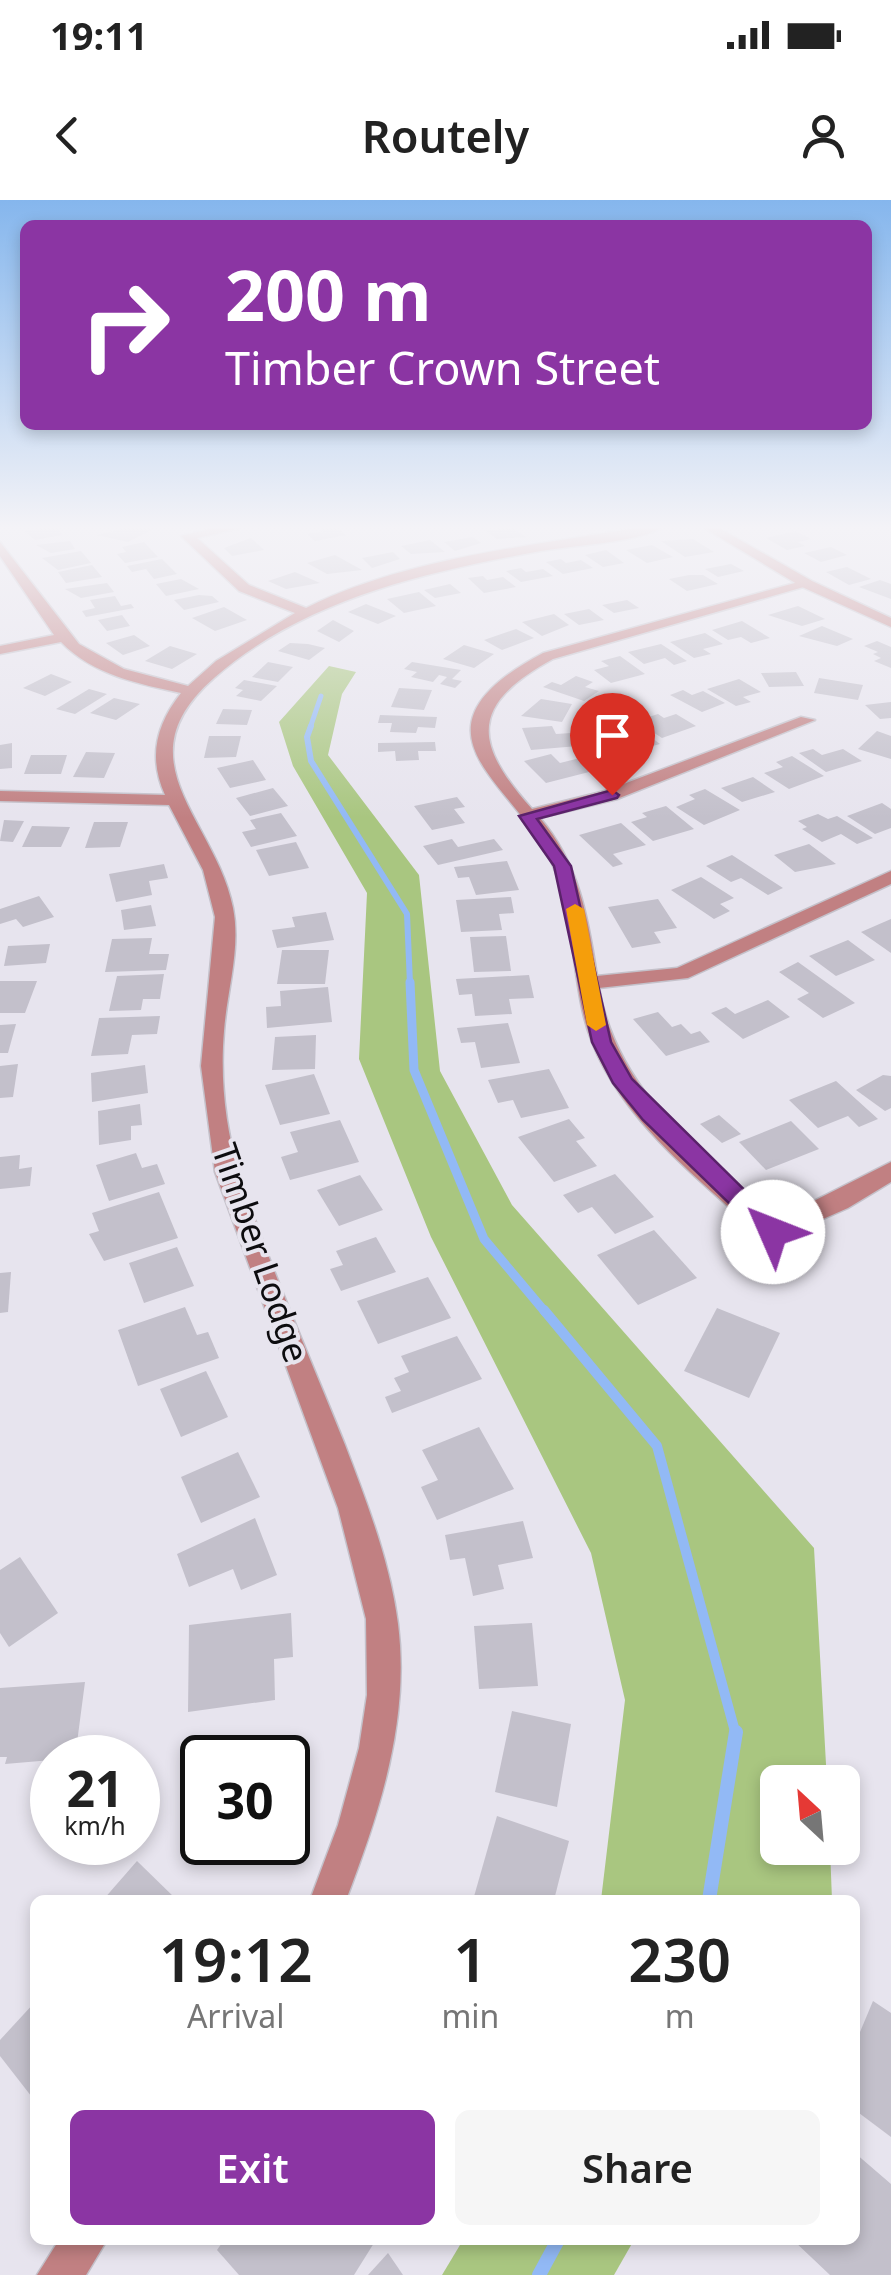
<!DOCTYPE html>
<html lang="en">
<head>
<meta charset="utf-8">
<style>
	:root { --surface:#fff; --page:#f6f6f6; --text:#222; --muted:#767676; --accent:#8b35a3 }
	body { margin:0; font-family:"Noto Sans",sans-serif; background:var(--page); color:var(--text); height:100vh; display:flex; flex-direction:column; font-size:38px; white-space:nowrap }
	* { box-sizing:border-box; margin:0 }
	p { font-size:32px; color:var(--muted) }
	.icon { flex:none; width:55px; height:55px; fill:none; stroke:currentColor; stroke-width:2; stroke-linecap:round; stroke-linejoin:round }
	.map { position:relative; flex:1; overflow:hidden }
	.details { position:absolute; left:30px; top:1695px; width:830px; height:350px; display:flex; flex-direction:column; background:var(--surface); border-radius:15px; box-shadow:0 5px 15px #0003 }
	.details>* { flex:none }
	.guide { position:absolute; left:20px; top:20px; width:852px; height:210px; border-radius:15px; box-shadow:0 5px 15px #0003; background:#8b35a3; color:#fff; overflow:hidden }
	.needle { width:65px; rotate:334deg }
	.fabs { position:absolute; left:760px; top:1565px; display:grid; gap:20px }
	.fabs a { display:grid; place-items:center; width:100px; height:100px; border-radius:15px; background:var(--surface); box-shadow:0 5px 15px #0003; font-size:50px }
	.speed { position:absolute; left:30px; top:1535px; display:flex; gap:20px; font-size:50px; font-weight:700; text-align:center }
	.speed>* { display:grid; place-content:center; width:130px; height:130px; border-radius:50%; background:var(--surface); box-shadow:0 5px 15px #0003; line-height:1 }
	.speed small { font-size:25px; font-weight:400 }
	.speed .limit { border:5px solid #111; border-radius:15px; background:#fff; color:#111 }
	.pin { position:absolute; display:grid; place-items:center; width:85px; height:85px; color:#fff; margin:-102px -42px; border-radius:50% 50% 50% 0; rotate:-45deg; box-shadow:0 0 10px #0007 }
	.pin .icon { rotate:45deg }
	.me { position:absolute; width:110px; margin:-55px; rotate:314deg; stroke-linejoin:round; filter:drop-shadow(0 0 8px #0008) }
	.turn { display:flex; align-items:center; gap:35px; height:210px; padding:0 40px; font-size:45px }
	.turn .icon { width:130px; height:130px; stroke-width:2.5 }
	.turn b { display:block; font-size:70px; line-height:85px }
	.eta { display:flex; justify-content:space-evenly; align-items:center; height:170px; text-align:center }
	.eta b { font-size:60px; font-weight:600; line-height:70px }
	.button { display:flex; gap:20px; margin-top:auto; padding:20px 40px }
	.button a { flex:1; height:115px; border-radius:15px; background:var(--accent); color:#fff; font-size:40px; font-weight:600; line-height:115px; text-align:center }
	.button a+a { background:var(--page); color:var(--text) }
	.status { display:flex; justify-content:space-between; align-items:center; height:70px; padding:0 50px; background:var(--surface); direction:ltr }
	.status svg { height:28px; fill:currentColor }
	header { display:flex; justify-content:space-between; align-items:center; height:130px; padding:0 40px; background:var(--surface); font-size:45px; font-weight:600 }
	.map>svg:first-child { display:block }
	.green { fill:#a9c680 }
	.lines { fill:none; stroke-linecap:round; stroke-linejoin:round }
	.stream-far4 { stroke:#92b9f5; stroke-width:5 }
	.stream-far3 { stroke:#92b9f5; stroke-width:6 }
	.stream-far2 { stroke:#92b9f5; stroke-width:9 }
	.stream-far1 { stroke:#92b9f5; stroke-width:10 }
	.stream { stroke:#92b9f5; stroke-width:14 }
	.building { fill:#c3c0cb }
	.minor-casing { stroke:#c4c1ca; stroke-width:3 }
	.tertiary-casing { stroke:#c4c1ca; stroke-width:3 }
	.minor { fill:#c18082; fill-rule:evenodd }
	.tertiary { fill:#c18082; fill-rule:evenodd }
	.route { fill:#8b35a3; stroke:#5a226a; stroke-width:2.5 }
	.slow { fill:#f59e0b }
	.labels { text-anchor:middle; stroke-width:8; stroke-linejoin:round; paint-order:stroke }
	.street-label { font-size:35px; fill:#0d0c0f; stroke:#e7e4ee }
</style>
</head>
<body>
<div class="status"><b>19:11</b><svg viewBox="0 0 49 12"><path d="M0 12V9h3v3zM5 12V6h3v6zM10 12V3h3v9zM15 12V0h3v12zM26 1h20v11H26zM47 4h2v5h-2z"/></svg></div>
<header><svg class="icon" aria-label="back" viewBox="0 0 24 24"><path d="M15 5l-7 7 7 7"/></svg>Routely<svg class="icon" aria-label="person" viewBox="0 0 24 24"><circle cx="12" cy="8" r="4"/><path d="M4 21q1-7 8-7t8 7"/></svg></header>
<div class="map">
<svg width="891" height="2075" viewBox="0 0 891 2075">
	<rect width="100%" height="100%" fill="#e7e4ee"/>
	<g class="green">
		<polygon points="329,466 356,472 342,494 328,555 419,675 440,871 512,1005 814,1348 827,1582 778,1582 778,1648 830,1648 832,1700 601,1700 625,1500 591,1353 431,1037 359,859 367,693 293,566 279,522"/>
		<polygon points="463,2040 634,2040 614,2075 442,2075"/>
	</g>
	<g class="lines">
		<polyline class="stream-far4" points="310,528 321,496"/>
		<polyline class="stream-far3" points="311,526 307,537 311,561 407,714 410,784"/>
		<polyline class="stream-far2" points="410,782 414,870 484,1039 546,1113"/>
		<polyline class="stream-far1" points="544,1110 657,1246 736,1535"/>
		<g class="stream">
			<polyline points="709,1700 736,1532"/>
			<polyline points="539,2075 558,2040"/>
		</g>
	</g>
	<g class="building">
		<polygon points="47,328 57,328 62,335 35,340 24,331"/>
		<polygon points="126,328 155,328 128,342 97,335"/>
		<polygon points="319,328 337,328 346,335 315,341 307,334 323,331"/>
		<polygon points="512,328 526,337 497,339 485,330"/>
		<polygon points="796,331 811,339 798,342 805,346 787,350 766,338"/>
		<polygon points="473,337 481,343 455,351 444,342"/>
		<polygon points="251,338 264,350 232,356 224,348"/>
		<polygon points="693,339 714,352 685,357 661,341"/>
		<polygon points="430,340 445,352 411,354 401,346"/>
		<polygon points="70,341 75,349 51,353 36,345"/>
		<polygon points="144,342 158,357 125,363 117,354 126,352 122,347"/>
		<polygon points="652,345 673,357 647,363 626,350"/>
		<polygon points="831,347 847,355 821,362 804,353"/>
		<polygon points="606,350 624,363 603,367 585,355"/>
		<polygon points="81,351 91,363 58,370 42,358"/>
		<polygon points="393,352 400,359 372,368 362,358"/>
		<polygon points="335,355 362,370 327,374 307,363"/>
		<polygon points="162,359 177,374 154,379 146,369 132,372 127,366"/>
		<polygon points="561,359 566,363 581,360 593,368 563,374 546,362"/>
		<polygon points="731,364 744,371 718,377 705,369"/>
		<polygon points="92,365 102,377 66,383 58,372"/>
		<polygon points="847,367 871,379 849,385 826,372"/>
		<polygon points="521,368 526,372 543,369 553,376 521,382 506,371"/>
		<polygon points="295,372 320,383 286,389 268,381"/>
		<polygon points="689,375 703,375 718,384 687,391 669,379"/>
		<polygon points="483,376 487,380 503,377 516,387 484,393 468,378"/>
		<polygon points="181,379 199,389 166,396 156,384"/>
		<polygon points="880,380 891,384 891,399 859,387"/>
		<polygon points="107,383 114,392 81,398 65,389"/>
		<polygon points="450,384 461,393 435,398 424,390"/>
		<polygon points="419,392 436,406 404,413 387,399"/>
		<polygon points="199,395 212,396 219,402 184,410 174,400"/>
		<polygon points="115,396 121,406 131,404 134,408 86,417 82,411 95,408 90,400"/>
		<polygon points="627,400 639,408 614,413 602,405"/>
		<polygon points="366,404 396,416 378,424 348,412"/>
		<polygon points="798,406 825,419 802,426 768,415"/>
		<polygon points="224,407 247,420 215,431 192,418"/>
		<polygon points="589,409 604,420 579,425 564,414"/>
		<polygon points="554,414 569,425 542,436 522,422"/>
		<polygon points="122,415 130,426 107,431 98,420"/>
		<polygon points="333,420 354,431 339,442 317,431"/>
		<polygon points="742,421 770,438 751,443 741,437 728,440 712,430"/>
		<polygon points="822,426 853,439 837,446 799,436"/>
		<polygon points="516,429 534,438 502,450 484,440"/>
		<polygon points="705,433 723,444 703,449 711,454 694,458 670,442"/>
		<polygon points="134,435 150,446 123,455 106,443"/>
		<polygon points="877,441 891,447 891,468 874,461 881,458 873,454 878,452 864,446"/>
		<polygon points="290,443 308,444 325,448 309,460 278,451"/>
		<polygon points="661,444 687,461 674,465 665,458 644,464 628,452"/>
		<polygon points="464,445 494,454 474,468 443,459"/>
		<polygon points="170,446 197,454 172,469 145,461"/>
		<polygon points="620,456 645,474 611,483 594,470 609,466 601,461"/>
		<polygon points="268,462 293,467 278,482 252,477"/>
		<polygon points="412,462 461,470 452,479 462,481 455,488 440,484 447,477 439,475 433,482 411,477 417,472 404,469"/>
		<polygon points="796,472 804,486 769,487 761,473"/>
		<polygon points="51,474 72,482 45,496 23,488"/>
		<polygon points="576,476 593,482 585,487 599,491 584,501 543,487 552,482 561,485"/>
		<polygon points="819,478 863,485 858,500 814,493"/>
		<polygon points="739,479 761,492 743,497 751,502 736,506 707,489"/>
		<polygon points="244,480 277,486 261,501 236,496 243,490 235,488"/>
		<polygon points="399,488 432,490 424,510 391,507"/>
		<polygon points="89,489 107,494 75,514 56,509"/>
		<polygon points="683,490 692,495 703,491 725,503 702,512 670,495"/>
		<polygon points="114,498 140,504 116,520 90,513"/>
		<polygon points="541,499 572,504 562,522 521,516"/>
		<polygon points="891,502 891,518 880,519 865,505"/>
		<polygon points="223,509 252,510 247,525 216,524"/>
		<polygon points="658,514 664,518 676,514 696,526 662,538 636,521"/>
		<polygon points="380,515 437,517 435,528 418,527 416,533 390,532 392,523 378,523"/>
		<polygon points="552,526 556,534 571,533 578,546 531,550 522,528"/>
		<polygon points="640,529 660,544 623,554 603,538"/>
		<polygon points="877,531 891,536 891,559 858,549"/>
		<polygon points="209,536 241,536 236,557 204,558"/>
		<polygon points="435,542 436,551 418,551 419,560 396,561 395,551 378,552 378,543"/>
		<polygon points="12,543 12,568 0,569 0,545"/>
		<polygon points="813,549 822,555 843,549 862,561 826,572 799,553"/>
		<polygon points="86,552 115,553 104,578 73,577"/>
		<polygon points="551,554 560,563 580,558 593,571 546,583 524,561"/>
		<polygon points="31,555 67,555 61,574 24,574"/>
		<polygon points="792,556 824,576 789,589 764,573 783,567 776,562"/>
		<polygon points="253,560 266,580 230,588 217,568"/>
		<polygon points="753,577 775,592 742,602 721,588"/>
		<polygon points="273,588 288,606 250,616 236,598"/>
		<polygon points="705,589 740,610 704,625 676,607 695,599 689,595"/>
		<polygon points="457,597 465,607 454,609 465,623 432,630 414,606"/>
		<polygon points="882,603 891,609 891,628 875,634 847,616"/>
		<polygon points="666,606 694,629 653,641 631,622 647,617 642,613"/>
		<polygon points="281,613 297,636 251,647 242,632 256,629 250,620"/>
		<polygon points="818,614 828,619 837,616 873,638 857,644 841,634 822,642 802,629 807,627 798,621"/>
		<polygon points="4,620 24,621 13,642 0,641"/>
		<polygon points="94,622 128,622 120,647 85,648"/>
		<polygon points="621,623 646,645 613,654 623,664 613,667 579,635"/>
		<polygon points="32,626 70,627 61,647 22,647"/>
		<polygon points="452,639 458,647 494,639 503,650 438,665 423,646"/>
		<polygon points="296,642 309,668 269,676 256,650"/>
		<polygon points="809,644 836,664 795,672 774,655"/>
		<polygon points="732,655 783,688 768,695 741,678 731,682 706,666"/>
		<polygon points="507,661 519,690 476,695 469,677 458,678 454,667"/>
		<polygon points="164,664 168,678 149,681 152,695 116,702 109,674"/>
		<polygon points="701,677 734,698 720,704 730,711 714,719 671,690"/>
		<polygon points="39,696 54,717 23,727 16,719 0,724 0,709"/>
		<polygon points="511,697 514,713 499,714 502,730 461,732 456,700"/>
		<polygon points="658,699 677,728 654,732 661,743 632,748 608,707"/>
		<polygon points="151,705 156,726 124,730 121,710"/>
		<polygon points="326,712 334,740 277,748 272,730 295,727 292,717"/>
		<polygon points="891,719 891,753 861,732"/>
		<polygon points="506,736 511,771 474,772 470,737"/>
		<polygon points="152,738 149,754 169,754 166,770 105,772 112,739"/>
		<polygon points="848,740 875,760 836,776 809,756"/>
		<polygon points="50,744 46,763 4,766 8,746"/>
		<polygon points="282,750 329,750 325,784 277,784"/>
		<polygon points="798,762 855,803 823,818 797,799 809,793 779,772"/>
		<polygon points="164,774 160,799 143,799 141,810 109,811 117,776"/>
		<polygon points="529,775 534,798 509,799 512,814 475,816 472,794 459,795 456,779"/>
		<polygon points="0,781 37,781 25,813 0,813"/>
		<polygon points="328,787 332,822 267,828 266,807 281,806 280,791"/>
		<polygon points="768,800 790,817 743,839 711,813 726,807 735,814"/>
		<polygon points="658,812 672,827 681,824 691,834 700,831 710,842 666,856 633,819"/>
		<polygon points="160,816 157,834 132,835 128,854 91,856 99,818"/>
		<polygon points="508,823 520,863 481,868 475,842 461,843 457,828"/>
		<polygon points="16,824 8,853 0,853 0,825"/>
		<polygon points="316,835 315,869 272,870 275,837"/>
		<polygon points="18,864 13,897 0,898 0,866"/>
		<polygon points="145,865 148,893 92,902 91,873"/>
		<polygon points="549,869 569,908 521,918 513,900 498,903 488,880"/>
		<polygon points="314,874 330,914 280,925 265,885"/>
		<polygon points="883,875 891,876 891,908 885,911 856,890"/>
		<polygon points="836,881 878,919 859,927 848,916 818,928 789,900"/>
		<polygon points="140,904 142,925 131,926 131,940 99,945 98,911"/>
		<polygon points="719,915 741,934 722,943 700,924"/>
		<polygon points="569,919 585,938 576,941 597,966 554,982 518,937"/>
		<polygon points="340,920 359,962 290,980 281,957 298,952 290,932"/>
		<polygon points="791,921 819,949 766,970 739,942"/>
		<polygon points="136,953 142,968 157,964 165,984 109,1001 96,965"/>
		<polygon points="20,955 19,969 32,967 30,986 0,989 0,957"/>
		<polygon points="615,974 654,1017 615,1034 592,1007 578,1013 563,995"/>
		<polygon points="360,975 383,1010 339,1026 317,990"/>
		<polygon points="159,992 178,1038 104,1061 89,1034 99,1031 92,1013"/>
		<polygon points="654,1030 697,1078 638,1105 597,1055"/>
		<polygon points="376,1037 396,1072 341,1091 330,1069 343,1065 336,1051"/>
		<polygon points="177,1047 194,1086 144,1103 129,1063"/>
		<polygon points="11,1072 8,1112 0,1113 0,1073"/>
		<polygon points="428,1077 451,1118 378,1144 357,1101"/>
		<polygon points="185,1107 197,1135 208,1132 219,1158 138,1186 118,1130"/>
		<polygon points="717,1108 780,1133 749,1198 684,1171"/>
		<polygon points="457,1136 482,1179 392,1213 385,1197 401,1191 394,1178 409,1172 401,1156"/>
		<polygon points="206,1171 228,1217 181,1237 160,1189"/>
		<polygon points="479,1227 514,1289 437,1320 421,1287 438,1280 422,1250"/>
		<polygon points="238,1252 260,1297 201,1323 181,1277"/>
		<polygon points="255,1318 277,1375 241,1390 233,1369 189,1387 177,1354"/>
		<polygon points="523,1321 533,1358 498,1365 504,1389 473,1396 465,1358 450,1360 445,1335"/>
		<polygon points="20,1357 58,1413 9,1447 0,1433 0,1370"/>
		<polygon points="291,1413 293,1457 274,1459 275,1500 188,1512 189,1425"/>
		<polygon points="532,1423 538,1486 479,1489 474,1426"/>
		<polygon points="85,1482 75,1558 5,1564 7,1557 0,1557 0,1488"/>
		<polygon points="512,1511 571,1524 557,1607 495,1592"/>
		<polygon points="202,1593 202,1636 185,1628"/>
		<polygon points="497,1616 569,1641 554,1700 473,1700"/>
		<polygon points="137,1661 177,1700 103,1700"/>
		<polygon points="873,1801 891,1813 891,1937 855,1910 855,1844"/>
		<polygon points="35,1802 35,1901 0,1856 0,1840"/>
		<polygon points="855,1953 891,1984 891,2075 830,2075 793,2040 855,2040"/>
		<polygon points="224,2040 372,2040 374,2043 354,2075 239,2075 217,2050"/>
		<polygon points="388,2053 403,2075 368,2075"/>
	</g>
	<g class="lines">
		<g class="minor-casing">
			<g id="minor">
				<path d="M213,328H240L197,338L249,385L306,408C406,358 526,347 635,328H662C633,343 575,345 541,351C426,372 304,399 214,478C119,561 216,620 233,708C241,749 227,790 224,831C220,877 225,928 239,972C268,1064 309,1155 345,1245C367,1303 390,1362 398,1424C410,1520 380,1611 346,1700H310L338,1625L359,1548L367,1495L366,1419L338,1308L215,972L201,866L215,717L203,670L169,605L0,601V591L165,595C148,557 156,525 181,493C139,484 93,475 61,442L0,454V446L54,435L0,356V342L79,444L124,469L188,486L216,461L295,413L239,391L181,336Z"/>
				<path d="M802,381L814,384L553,459C469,505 473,543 532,609L605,591L801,517L815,520L617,599L540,618C579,664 588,717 597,776L677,768L891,671V684L688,778L599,788C617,893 702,953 776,1020L891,962V982L848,1008L773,1041L764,1039C697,976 607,911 584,817C572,768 573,716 554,668C521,584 391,534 543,453Z"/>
				<polygon points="59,2040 107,2040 86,2075 37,2075"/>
			</g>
		</g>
		<g class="tertiary-casing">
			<polygon id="tertiary" points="704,328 719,328 812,381 891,418 891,427 802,387"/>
		</g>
		<use href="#minor" class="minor"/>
		<use href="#tertiary" class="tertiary"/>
	</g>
	<linearGradient id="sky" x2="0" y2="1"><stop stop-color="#85b6ed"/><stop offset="0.53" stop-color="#f4f3f7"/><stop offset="1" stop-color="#f4f3f7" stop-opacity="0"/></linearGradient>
	<rect width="891" height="618" fill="url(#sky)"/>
	<polygon class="route" points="612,590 619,595 617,598 537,619 571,666 611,842 632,879 781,1026 781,1038 765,1038 643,920 613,883 592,842 554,666 519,616"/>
	<polygon class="slow" points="575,704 584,709 606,825 596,831 587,825 566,709"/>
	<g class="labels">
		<g class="street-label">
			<text transform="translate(260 1053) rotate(71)" y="12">Timber Lodge</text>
		</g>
	</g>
</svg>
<div class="fabs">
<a><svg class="needle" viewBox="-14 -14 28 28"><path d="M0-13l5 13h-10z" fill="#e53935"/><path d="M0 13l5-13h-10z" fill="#767676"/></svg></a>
</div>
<div class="speed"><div>21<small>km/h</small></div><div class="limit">30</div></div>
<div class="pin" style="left:612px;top:595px;background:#d93025"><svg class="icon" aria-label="arrive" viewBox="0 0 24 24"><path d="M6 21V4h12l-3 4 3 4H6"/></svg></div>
<svg class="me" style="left:773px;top:1032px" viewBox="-20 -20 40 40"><circle r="19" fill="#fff"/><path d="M0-13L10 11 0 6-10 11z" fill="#8b35a3"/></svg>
<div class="guide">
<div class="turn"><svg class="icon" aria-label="right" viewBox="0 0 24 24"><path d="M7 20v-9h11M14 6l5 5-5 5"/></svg><div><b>200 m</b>Timber Crown Street</div></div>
</div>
<section class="details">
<div class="eta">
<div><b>19:12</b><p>Arrival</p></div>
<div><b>1</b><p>min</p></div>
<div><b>230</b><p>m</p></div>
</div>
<div class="button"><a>Exit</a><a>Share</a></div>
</section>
</div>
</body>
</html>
